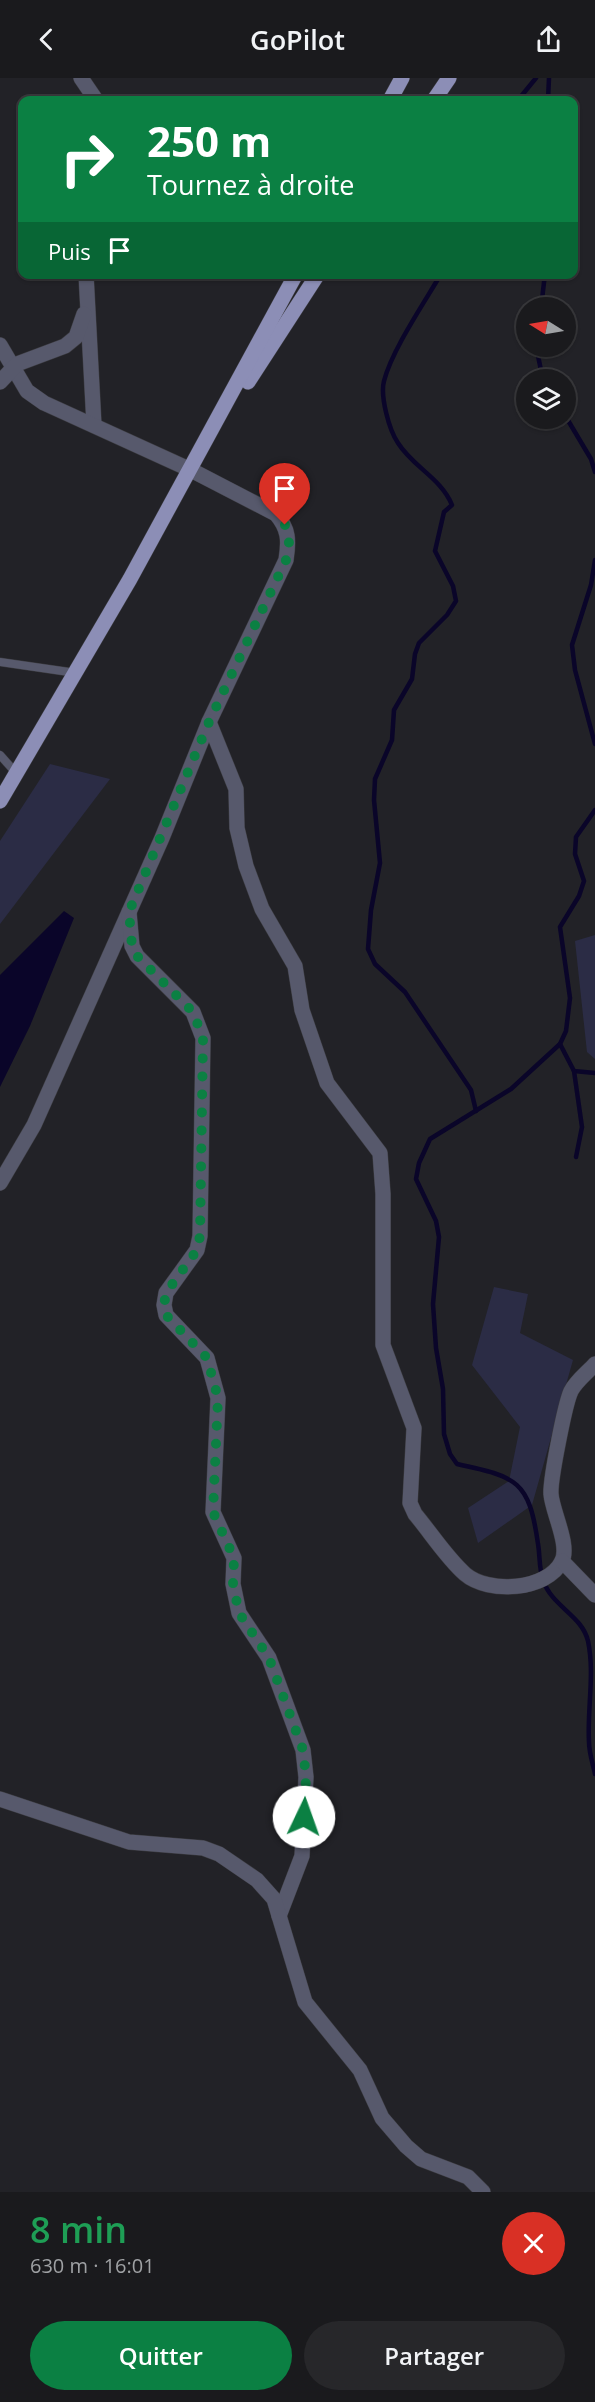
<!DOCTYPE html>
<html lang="fr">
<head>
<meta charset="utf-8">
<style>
	:root { --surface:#1a1a1d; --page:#27272a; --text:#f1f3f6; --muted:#9fa1a4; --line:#38383b; --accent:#0b8043 }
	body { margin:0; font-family:"Open Sans",sans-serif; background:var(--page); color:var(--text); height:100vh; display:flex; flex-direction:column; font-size:22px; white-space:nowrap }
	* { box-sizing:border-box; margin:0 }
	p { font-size:20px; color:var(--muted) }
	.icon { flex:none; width:33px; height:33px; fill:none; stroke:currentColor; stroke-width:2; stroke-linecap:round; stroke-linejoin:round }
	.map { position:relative; height:2114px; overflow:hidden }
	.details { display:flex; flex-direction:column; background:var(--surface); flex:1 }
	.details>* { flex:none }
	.guide { position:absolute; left:18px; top:18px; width:560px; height:183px; border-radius:12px; box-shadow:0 2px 4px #0004,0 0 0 2px var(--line); background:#0b8043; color:#fff; overflow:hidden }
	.needle { width:39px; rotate:281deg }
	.fabs { position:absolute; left:516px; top:219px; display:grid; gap:12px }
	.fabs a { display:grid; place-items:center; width:60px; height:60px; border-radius:50%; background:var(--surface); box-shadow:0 2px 4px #0004,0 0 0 2px var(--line); font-size:30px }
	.pin { position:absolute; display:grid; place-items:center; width:51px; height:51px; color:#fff; margin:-62px -26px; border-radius:50% 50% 50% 0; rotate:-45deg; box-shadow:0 0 6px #0007 }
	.pin .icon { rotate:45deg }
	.me { position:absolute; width:66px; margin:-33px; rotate:3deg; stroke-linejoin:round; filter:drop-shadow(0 0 4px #0008) }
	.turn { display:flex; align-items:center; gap:21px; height:126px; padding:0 30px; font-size:27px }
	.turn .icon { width:78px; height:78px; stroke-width:2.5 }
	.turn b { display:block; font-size:42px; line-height:51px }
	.then { display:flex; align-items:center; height:57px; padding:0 30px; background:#0003; gap:12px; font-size:22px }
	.round { display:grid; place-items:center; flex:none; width:63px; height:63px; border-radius:32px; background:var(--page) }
	.overview { display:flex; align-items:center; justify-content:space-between; height:102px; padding:0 30px }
	h1 { font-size:36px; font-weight:600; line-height:45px; color:#1e9e55 }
	.primary-button { display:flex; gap:12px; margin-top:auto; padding:12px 30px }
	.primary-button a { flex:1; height:69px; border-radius:36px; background:var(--accent); color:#fff; font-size:24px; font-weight:600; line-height:69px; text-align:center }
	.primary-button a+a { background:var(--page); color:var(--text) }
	header { display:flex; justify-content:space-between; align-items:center; height:78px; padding:0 30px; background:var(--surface); font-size:27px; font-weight:600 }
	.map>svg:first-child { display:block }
	.green { fill:#2b2c45 }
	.water { fill:#0a0529 }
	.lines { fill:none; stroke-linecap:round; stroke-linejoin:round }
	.stream { stroke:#0a0529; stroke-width:4.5 }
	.service-casing { stroke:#3c3c41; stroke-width:9 }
	.minor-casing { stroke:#3c3c41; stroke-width:16 }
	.primary-casing { stroke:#3c3c41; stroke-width:16 }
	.service { stroke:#57596c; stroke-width:8 }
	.minor { stroke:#57596c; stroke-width:15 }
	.primary { stroke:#8c8eb6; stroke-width:15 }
	.route { stroke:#0b8043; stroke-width:10; stroke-dasharray:0 18 }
</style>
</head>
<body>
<header><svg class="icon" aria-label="back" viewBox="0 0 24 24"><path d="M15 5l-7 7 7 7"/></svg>GoPilot<svg class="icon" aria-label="share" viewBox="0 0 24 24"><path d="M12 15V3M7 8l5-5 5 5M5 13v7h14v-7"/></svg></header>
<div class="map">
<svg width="595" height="2114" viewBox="0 0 595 2114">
	<rect width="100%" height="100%" fill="#222227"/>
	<g class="green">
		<polygon points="50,686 110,701 0,846 0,763"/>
		<polygon points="595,857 595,981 587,974 575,863"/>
		<polygon points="494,1209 528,1216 520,1255 573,1282 532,1427 478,1465 468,1430 509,1403 520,1349 472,1287"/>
	</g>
	<polygon class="water" points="64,833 74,840 30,948 0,1009 0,897"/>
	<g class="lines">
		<g class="stream">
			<polyline points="518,22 536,0"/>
			<polyline points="548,22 549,0"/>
			<path d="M441,196C424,225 392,272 384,303C380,318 389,352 398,365C413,389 441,400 452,427L444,434L435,473L453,508L456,523L447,537L419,565L415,576L412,601L394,632L392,662L375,701L374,722L380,785L371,832L368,871L375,886L405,914L471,1012L476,1033"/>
			<polyline points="541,230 545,196"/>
			<polyline points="536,268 543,302"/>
			<polyline points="566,339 591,381 595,394"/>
			<polyline points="595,482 591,507 572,567 575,592 595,666"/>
			<path d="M595,732L576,759L575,776L584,803L579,818L560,849L570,920L566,953L560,966L511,1011L430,1061L419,1085L416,1101L436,1143L439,1159L433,1226L436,1270L443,1311L444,1356L450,1376L457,1386C517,1399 529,1402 538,1466C540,1477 539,1491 543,1502C552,1529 582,1537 588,1563C595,1596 587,1631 589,1664C589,1675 593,1686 595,1696"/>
			<polyline points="560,966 574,993 595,995"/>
			<polyline points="574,993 582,1049 576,1079"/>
		</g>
		<g class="service-casing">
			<g id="service">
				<polyline points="0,584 76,595"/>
				<polyline points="0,677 17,696"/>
			</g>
		</g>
		<g class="minor-casing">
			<g id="minor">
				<polyline points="81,0 96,22"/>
				<polyline points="86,196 94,347"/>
				<path d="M0,267L27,313L44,325L191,392L276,436C289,451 289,463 286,482L209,644L162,760L34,1047L0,1105"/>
				<polyline points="0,304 17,286 65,268 76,259 84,236"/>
				<path d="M209,644L236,711L237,750L246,788L262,831L295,888L302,932L327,1005L380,1075L383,1116V1267L414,1350L410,1425L415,1436C431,1455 446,1479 465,1496C488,1516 547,1513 562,1483C570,1467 552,1433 551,1416C550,1402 565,1326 571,1313C576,1303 588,1294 595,1286"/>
				<polyline points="129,834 132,868 137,878 193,934 203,960 200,1158 197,1172 166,1215 164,1227 166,1237 207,1280 218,1320 213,1434 234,1480 233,1506 239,1535 269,1580 303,1672 306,1699 302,1778 279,1838"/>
				<polyline points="562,1483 595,1517"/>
				<polyline points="0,1721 129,1764 203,1770 219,1776 257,1802 274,1821 305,1924 360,1992 382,2040 406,2068 421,2081 468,2099 483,2114"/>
			</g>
		</g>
		<g class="primary-casing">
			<g id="primary">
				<polyline points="390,22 402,0"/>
				<polyline points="434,22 449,0"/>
				<polyline points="248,304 318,196"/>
				<polyline points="0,723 130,501 296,196"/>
			</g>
		</g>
		<use href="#service" class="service"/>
		<use href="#minor" class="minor"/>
		<use href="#primary" class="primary"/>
	</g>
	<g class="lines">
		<polyline class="route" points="285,447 289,464 286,482 209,644 129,834 132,868 137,878 193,934 203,960 200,1158 197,1172 166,1215 164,1227 166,1237 207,1280 218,1320 213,1434 234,1480 233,1506 239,1535 269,1580 303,1672 306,1699 304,1739"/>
	</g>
</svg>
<div class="fabs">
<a><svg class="needle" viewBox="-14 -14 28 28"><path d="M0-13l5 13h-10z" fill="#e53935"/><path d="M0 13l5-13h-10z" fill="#9fa1a4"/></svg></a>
<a><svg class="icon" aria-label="layers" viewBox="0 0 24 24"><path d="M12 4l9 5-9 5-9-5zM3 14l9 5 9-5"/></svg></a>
</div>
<div class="pin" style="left:285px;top:447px;background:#d93025"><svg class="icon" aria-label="arrive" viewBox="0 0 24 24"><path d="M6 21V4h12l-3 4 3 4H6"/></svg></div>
<svg class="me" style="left:304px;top:1739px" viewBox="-20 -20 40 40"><circle r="19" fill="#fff"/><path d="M0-13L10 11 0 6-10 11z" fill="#0b8043"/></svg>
<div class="guide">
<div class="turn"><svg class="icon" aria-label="right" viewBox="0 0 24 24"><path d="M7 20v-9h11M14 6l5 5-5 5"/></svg><div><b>250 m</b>Tournez à droite</div></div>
<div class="then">Puis<svg class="icon" aria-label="arrive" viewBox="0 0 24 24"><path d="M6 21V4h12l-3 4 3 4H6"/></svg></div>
</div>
</div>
<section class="details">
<div class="overview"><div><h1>8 min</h1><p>630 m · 16:01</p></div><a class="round" style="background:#d93025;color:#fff"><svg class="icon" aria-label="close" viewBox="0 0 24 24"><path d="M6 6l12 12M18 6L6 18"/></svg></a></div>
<div class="primary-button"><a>Quitter</a><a>Partager</a></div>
</section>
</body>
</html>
